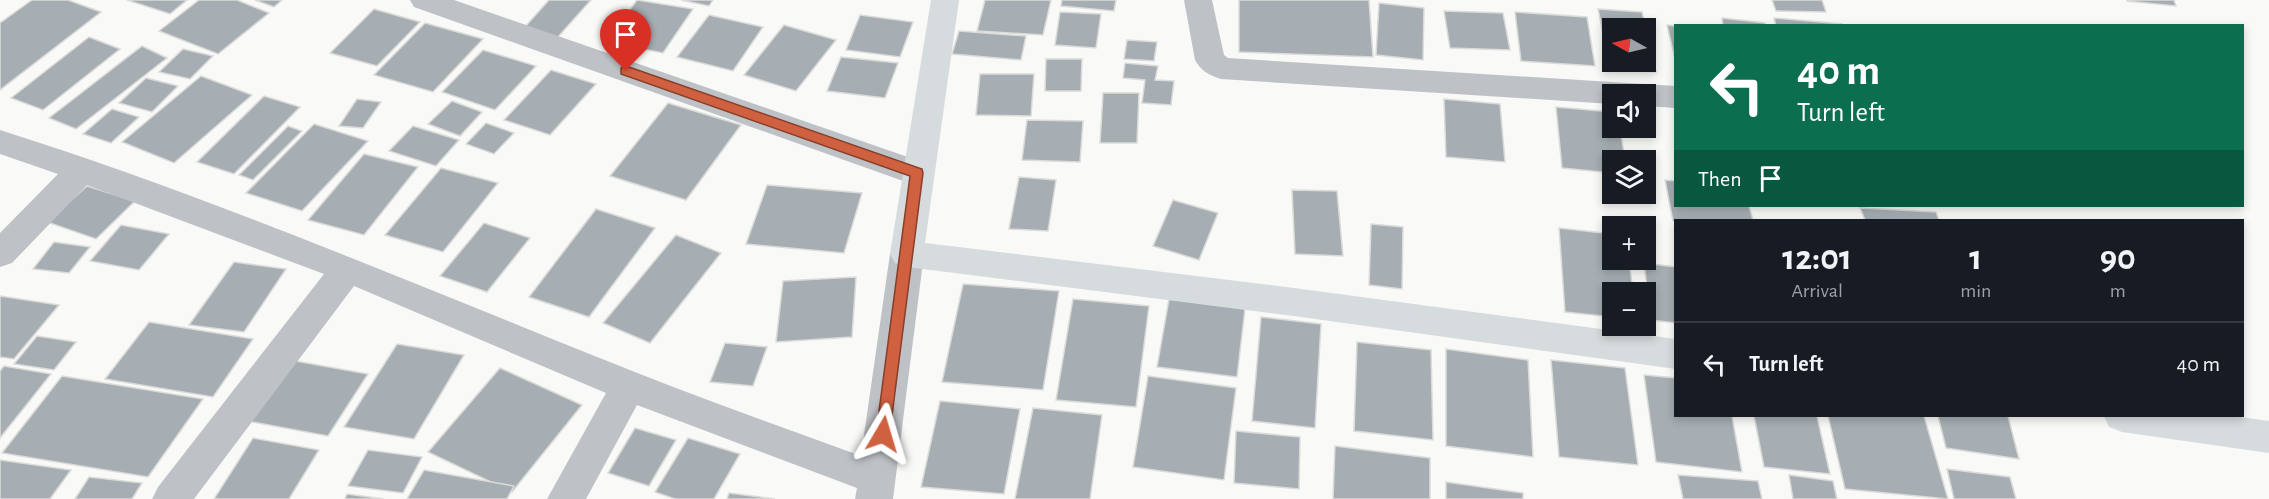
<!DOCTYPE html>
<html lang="en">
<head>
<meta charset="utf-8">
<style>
	:root { --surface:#171b24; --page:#242831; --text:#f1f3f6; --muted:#9ea1a6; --line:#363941 }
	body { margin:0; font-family:"Alegreya Sans",sans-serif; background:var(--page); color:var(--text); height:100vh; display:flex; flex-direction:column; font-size:22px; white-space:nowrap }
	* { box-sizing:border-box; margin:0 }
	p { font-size:20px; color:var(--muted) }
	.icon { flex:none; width:33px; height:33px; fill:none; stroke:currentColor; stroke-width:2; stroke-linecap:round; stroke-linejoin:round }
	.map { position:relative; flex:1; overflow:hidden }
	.drawer { position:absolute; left:1674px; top:219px; width:570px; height:198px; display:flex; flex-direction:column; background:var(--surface); border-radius:0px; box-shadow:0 3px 9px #0003 }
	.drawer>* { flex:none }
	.hud { position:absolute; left:1674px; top:24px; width:570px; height:183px; border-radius:0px; box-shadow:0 3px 9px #0003; background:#0b6e4f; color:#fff; overflow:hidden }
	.needle { width:39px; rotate:278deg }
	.buttons { position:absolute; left:1602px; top:18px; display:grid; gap:12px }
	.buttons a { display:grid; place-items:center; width:54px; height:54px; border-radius:0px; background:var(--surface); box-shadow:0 3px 9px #0003; font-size:30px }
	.pin { position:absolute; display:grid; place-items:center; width:51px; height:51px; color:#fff; margin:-62px -26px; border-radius:50% 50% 50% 0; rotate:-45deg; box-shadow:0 0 6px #0007 }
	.pin .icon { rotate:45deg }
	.me { position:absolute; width:66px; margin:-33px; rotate:7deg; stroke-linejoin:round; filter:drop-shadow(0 0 4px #0008) }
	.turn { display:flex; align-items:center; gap:21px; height:126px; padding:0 24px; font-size:27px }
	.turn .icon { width:78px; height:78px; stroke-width:2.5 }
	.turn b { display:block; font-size:42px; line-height:51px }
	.then { display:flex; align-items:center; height:57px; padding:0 24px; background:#0003; gap:12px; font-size:22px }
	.eta { display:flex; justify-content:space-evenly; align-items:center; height:102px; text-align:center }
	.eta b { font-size:36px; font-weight:700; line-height:42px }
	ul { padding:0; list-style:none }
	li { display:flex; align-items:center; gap:18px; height:84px; padding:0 24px; border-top:2px solid var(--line) }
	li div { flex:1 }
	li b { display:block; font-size:22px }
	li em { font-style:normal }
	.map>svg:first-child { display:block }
	.building { fill:#a6aeb3; stroke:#dbdbd9; stroke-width:1.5; fill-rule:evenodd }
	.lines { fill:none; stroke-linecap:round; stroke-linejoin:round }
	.street { fill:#bec2c6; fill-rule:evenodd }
	.secondary { fill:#d6dbdd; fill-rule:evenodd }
	.route { fill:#d06140; stroke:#873f2a; stroke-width:1.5 }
</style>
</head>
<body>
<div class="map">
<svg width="2269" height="499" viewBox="0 0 2269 499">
	<rect width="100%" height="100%" fill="#f9f9f7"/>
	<g class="building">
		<polygon points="32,0 68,0 101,12 0,90 0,23"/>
		<polygon points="127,0 187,0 170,14"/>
		<polygon points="199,0 237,0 269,13 218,54 159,31"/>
		<polygon points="255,0 282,0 274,7"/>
		<polygon points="549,0 591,0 557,38 524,28"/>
		<polygon points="637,0 693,9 663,53 607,42"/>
		<polygon points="681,0 713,0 709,6"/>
		<polygon points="985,0 1051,0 1043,35 977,31"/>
		<polygon points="1062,0 1116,0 1114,11 1061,6"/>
		<polygon points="1239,0 1369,0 1373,57 1239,52"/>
		<polygon points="1772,0 1822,0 1826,12 1776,11"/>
		<polygon points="2127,0 2174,0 2176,6 2127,1"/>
		<polygon points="1379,3 1424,8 1423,60 1376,55"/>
		<polygon points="374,9 420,22 377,66 330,53"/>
		<path d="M1598,9L1642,12L1656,72L1610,69ZM1612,28H1646V62H1612Z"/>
		<polygon points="1444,11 1503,13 1510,50 1450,48"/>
		<polygon points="1060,12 1101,14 1096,48 1055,45"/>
		<polygon points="1515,12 1587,17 1595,66 1521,61"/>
		<polygon points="709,15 763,27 733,71 677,57"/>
		<polygon points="860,15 913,22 900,57 846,50"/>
		<polygon points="1722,18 1765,23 1766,26 1723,26"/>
		<polygon points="1774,18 1842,24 1842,26 1776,26"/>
		<polygon points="425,23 483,39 433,92 374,75"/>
		<polygon points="784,25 836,40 796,91 744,75"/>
		<polygon points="1667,25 1676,26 1676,63"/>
		<polygon points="959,31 1026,36 1021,60 952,54"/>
		<polygon points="89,37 120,49 43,110 11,98"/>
		<polygon points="1127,40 1157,42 1154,61 1124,59"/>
		<polygon points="142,46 167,58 76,129 49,118"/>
		<polygon points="183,49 213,56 190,79 159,72"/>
		<polygon points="483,50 536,66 495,110 442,92"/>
		<polygon points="841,57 898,63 885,98 827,91"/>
		<polygon points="1046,59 1082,59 1081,91 1045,91"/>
		<polygon points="1125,63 1158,66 1155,80 1174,81 1171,105 1142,103 1145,80 1123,78"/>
		<polygon points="551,70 596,84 550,135 504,120"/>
		<polygon points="980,74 1034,74 1031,116 976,115"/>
		<polygon points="201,76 252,95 174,163 122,142"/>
		<polygon points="146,78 178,86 152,112 119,103"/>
		<polygon points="1103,93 1139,93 1137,143 1100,143"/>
		<polygon points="264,96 300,107 234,174 197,162"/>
		<polygon points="357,99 381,102 363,128 339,126"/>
		<polygon points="1444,99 1500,104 1505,162 1446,157"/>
		<polygon points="452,101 482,112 460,136 428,124"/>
		<polygon points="668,103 741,125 686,200 610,176"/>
		<polygon points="1556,107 1612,112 1612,128 1620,128 1625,160 1612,160 1612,173 1562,168"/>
		<polygon points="112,109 139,117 111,143 83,134"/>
		<polygon points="1027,120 1083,121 1080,162 1022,160"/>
		<polygon points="486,123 514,133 494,154 466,144"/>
		<polygon points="314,124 368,141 302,211 246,193"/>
		<polygon points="288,126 302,131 253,180 239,175"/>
		<polygon points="413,126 459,140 436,166 389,151"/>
		<polygon points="364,154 418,167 364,235 308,220"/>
		<polygon points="441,168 498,183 443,252 385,235"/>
		<polygon points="1019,177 1056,180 1048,231 1009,229"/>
		<polygon points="1665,180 1676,181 1676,206 1749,206 1753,220 1673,221"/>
		<polygon points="767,185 862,193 844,253 746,244"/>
		<polygon points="87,186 135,201 96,239 47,222"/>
		<polygon points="1292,190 1337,191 1343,256 1295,254"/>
		<polygon points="1173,200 1218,213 1199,260 1153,246"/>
		<polygon points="1860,208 1936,212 1939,220 1865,220"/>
		<polygon points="596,209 655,228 589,317 529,297"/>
		<polygon points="484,223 530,238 487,292 440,276"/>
		<polygon points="1371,224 1403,227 1402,289 1369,285"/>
		<polygon points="121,225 169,234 139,270 90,261"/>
		<polygon points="1559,228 1612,234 1612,260 1629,260 1633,292 1612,292 1612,317 1565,312"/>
		<polygon points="676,235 721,253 650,343 603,323"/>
		<polygon points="54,242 90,247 69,273 33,269"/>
		<polygon points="234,262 286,269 244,332 189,325"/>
		<polygon points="1644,263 1676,267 1676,323 1651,320"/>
		<polygon points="856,277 852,337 776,342 783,281"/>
		<polygon points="963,284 1059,291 1043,390 942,382"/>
		<polygon points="0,296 59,305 14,359 0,357"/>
		<polygon points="1073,299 1149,306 1136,407 1056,400"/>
		<polygon points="1169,299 1245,309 1237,377 1157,367"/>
		<polygon points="1261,317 1321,324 1315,428 1252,421"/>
		<polygon points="149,322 253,339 213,397 105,379"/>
		<polygon points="37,336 76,342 54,370 14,364"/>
		<polygon points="1357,342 1431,350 1433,440 1354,431"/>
		<polygon points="725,343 767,347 753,386 710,382"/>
		<polygon points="397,344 464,355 414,439 344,427"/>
		<polygon points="1446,349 1528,360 1533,457 1446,446"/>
		<polygon points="290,360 368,374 328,436 247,421"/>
		<polygon points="1551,360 1625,368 1638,465 1559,457"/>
		<polygon points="4,366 51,374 0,438 0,371"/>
		<polygon points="500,368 582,405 512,492 428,452"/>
		<polygon points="1644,375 1676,378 1676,416 1732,416 1742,472 1656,462"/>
		<polygon points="62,376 203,399 148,477 2,453"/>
		<polygon points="1148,376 1236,388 1224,480 1133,467"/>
		<polygon points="940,401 1020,409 1004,494 921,487"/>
		<polygon points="1033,408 1102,415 1090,499 1015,499"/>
		<polygon points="1754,416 1817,416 1830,474 1764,467"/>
		<polygon points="1828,416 1924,416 1948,499 1845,489"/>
		<polygon points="1938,416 2008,416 2019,459 1946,448"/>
		<polygon points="635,428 676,440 649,486 608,473"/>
		<polygon points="1236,431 1300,437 1299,489 1234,483"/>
		<polygon points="253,438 319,450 289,499 214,499"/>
		<polygon points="688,438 740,454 714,499 675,499 655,492"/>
		<polygon points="1335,446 1430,458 1430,499 1333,499"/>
		<polygon points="368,450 422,457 403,493 348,486"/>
		<polygon points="0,460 71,470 50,499 0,499"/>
		<polygon points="1947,469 2010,477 2016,499 1954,499"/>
		<polygon points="424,470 514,486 507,499 407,499"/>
		<polygon points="1678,475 1758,481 1762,499 1683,499"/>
		<polygon points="1789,475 1833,481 1837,499 1793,499"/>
		<polygon points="89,477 142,483 132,499 75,499"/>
		<polygon points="1446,482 1523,493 1523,499 1446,499"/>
		<polygon points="729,493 775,499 727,499"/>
		<polygon points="347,494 384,499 345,499"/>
	</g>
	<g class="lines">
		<g class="street">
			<polygon points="410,0 454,0 928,164 933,173 928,182 917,185 906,182 414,7"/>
			<path d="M1184,0H1212L1224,55L1228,58L1676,86V108L1646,106V94H1612V104L1221,79C1209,75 1201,71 1195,60Z"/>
			<path d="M0,130C218,199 428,290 640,374C713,403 788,429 861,456L890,254L895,245L907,241L919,245L924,254L893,499H855L857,488L637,405L586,499H547L606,393L354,286L194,499H152L158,487L324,274L87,185L12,263L0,267V233L58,174L0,154Z"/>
		</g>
		<g class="secondary">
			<polygon points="931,0 959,0 925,243 1294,288 1676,339 1676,369 1294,316 907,267 895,263 890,254"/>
			<polygon points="2104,416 2233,416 2269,421 2269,453 2122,432 2109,427"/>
		</g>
	</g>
	<polygon class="route" points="626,66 922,169 923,173 889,439 883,441 878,439 876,434 910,176 621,74 621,68"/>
</svg>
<div class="buttons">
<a><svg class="needle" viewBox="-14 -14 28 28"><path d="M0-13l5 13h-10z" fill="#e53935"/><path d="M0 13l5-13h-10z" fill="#9ea1a6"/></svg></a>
<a><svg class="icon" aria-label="sound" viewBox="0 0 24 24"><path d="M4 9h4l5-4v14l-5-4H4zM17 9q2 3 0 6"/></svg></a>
<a><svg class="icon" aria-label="layers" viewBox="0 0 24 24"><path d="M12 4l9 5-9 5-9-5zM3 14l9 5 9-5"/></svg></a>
<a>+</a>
<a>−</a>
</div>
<div class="pin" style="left:626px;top:71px;background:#d93025"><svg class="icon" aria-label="arrive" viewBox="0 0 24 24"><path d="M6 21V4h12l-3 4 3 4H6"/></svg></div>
<svg class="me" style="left:883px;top:434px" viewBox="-20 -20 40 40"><path d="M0-17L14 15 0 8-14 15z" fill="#d06140" stroke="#fff" stroke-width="4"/></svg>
<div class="hud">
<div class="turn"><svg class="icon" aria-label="left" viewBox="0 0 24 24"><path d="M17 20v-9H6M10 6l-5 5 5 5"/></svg><div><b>40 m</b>Turn left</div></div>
<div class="then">Then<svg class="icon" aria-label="arrive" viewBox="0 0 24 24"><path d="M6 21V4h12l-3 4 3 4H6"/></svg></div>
</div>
<section class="drawer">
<div class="eta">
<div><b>12:01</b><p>Arrival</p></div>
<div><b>1</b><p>min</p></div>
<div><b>90</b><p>m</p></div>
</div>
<ul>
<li><svg class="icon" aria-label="left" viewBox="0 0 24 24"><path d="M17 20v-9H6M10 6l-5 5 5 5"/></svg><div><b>Turn left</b></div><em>40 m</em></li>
</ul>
</section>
</div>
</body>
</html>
